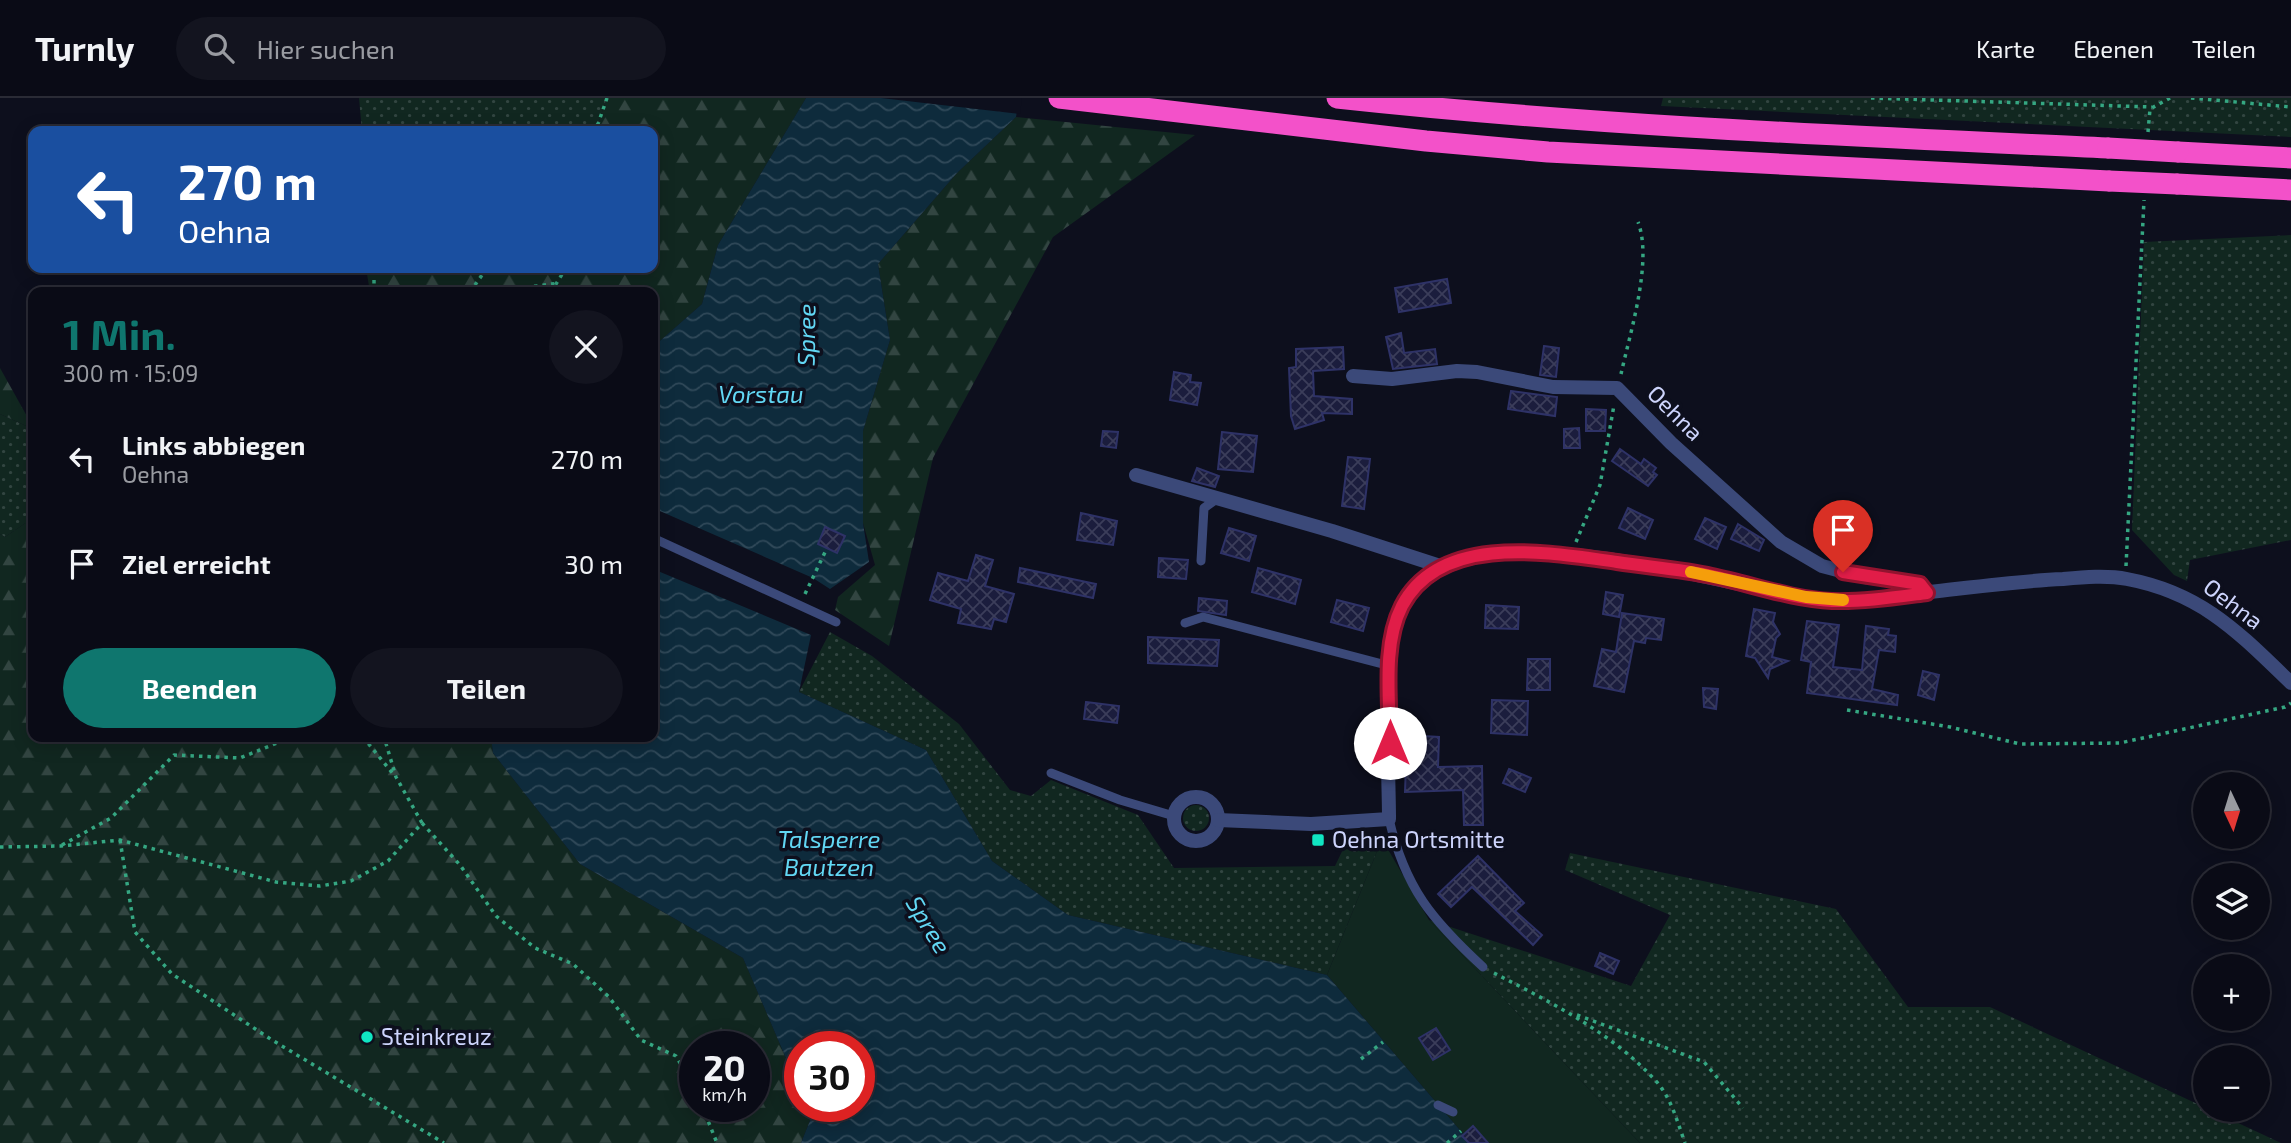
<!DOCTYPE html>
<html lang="de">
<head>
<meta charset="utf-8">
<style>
	:root { --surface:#0a0b16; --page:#13141f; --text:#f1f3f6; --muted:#999ba1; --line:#2a2b35; --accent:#0f766e }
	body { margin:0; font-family:"Exo 2",sans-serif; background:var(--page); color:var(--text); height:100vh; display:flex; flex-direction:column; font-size:26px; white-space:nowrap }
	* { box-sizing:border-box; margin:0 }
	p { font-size:23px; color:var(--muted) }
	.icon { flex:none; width:38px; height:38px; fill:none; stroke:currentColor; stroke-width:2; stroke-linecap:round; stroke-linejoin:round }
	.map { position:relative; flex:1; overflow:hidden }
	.drawer { position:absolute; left:28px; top:189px; width:630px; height:455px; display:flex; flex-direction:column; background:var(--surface); border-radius:14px; box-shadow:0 4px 18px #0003,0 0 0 2px var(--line) }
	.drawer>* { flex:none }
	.top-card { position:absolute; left:28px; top:28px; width:630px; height:147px; border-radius:14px; box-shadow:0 4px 18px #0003,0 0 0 2px var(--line); background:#1a4fa0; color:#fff; overflow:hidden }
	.needle { width:46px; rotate:176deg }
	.fabs { position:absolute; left:2193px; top:674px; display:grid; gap:14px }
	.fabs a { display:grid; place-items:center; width:77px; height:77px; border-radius:50%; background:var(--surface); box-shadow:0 4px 18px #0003,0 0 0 2px var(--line); font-size:35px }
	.speed { position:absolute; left:679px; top:933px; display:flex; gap:14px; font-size:35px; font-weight:700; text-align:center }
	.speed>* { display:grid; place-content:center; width:91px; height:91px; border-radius:50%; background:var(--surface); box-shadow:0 4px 18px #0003,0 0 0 2px var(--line); line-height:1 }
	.speed small { font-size:18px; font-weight:400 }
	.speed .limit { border:10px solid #d22; background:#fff; color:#111 }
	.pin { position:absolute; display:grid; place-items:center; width:60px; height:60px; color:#fff; margin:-72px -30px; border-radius:50% 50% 50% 0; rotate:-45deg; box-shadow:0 0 7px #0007 }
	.pin .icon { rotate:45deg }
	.me { position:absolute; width:77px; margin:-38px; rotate:0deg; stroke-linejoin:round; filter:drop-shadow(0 0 5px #0008) }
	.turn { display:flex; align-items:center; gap:24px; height:147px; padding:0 35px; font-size:32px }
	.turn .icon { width:91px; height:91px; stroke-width:2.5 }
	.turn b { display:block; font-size:49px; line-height:60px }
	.round { display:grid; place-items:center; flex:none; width:74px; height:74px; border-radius:37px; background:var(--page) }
	.summary { display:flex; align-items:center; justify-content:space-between; height:119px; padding:0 35px }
	h1 { font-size:42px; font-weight:700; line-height:52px; color:var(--accent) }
	.button { display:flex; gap:14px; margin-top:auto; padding:14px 35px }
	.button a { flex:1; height:80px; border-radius:42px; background:var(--accent); color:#fff; font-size:28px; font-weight:700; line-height:80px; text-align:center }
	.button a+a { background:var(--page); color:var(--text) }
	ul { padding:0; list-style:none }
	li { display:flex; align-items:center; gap:21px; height:105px; padding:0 35px }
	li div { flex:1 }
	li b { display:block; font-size:26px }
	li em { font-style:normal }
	header { display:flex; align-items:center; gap:42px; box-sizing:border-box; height:98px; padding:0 35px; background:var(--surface); border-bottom:2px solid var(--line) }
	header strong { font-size:33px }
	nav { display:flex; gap:38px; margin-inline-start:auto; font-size:24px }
	.search { width:490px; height:63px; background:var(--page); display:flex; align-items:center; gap:18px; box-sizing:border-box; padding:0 24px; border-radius:38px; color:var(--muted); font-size:26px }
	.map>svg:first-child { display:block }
	.grass { fill:url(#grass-dots) }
	.forest { fill:url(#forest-firs); fill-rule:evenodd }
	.garden { fill:#112720 }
	.water { fill:url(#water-waves) }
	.pier { fill:#0d0f1d }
	.building { fill:url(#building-cross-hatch); stroke:#2e3267; stroke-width:2 }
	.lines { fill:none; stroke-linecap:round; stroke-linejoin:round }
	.path { stroke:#35a782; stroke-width:3.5; stroke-dasharray:3.5 5; stroke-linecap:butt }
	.service { stroke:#3b4979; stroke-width:9 }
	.minor { stroke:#3b4979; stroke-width:14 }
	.motorway { stroke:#f351c9; stroke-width:21 }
	.motorway-bridge { stroke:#f351c9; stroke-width:21 }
	.route-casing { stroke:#92132f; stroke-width:18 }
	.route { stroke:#e11d48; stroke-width:12 }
	.slow { stroke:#f59e0b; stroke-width:12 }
	.poi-dot { fill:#10e5c2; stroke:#0d0f1d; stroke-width:2.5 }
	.labels { text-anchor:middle; stroke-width:7; stroke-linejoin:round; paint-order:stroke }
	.street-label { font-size:23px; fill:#cdd4fc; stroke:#0d0f1d }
	.poi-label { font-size:23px; fill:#cdd4fc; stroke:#0d0f1d; text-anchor:start }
	.water-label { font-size:24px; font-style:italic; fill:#62d7f4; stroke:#0d0f1d }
</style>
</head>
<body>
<header>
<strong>Turnly</strong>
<div class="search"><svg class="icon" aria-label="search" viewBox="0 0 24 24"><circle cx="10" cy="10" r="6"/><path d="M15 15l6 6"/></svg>Hier suchen</div>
<nav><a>Karte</a><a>Ebenen</a><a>Teilen</a></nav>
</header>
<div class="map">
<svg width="2291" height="1045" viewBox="0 0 2291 1045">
	<defs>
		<pattern id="grass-dots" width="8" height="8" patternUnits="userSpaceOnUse" patternTransform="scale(1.75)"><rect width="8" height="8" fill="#112720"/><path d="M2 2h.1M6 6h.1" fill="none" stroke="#324541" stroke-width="1.8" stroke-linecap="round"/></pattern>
		<pattern id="forest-firs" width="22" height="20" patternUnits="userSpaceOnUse" patternTransform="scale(1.75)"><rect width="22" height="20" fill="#112720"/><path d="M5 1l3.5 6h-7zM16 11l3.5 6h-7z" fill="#324541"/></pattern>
		<pattern id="water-waves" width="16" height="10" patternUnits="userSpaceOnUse" patternTransform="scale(1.75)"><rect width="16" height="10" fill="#0e2b3c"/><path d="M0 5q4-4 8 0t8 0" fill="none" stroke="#304959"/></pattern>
		<pattern id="building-cross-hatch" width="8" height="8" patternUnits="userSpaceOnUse" patternTransform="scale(1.75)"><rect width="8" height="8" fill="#1b1d3d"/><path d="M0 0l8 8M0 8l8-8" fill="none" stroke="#3b3d5a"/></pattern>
	</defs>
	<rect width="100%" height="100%" fill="#0d0f1d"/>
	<g class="grass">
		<polygon points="359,0 607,0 598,26 591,33 362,33"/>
		<polygon points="1663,0 2291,0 2291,39 1661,8"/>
		<polygon points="2291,137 2291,442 2190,462 2187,483 2174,477 2132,432 2144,144"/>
		<polygon points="0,316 33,331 33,420 5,439 0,436"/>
		<polygon points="830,534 872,558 959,626 1010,692 1031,698 1051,682 1138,717 1174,770 1335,768 1348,741 1382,741 1327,877 1068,817 992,763 926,652 799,594"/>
		<circle cx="1196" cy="720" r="13"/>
		<polygon points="1570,755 1836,811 1908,909 1990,909 2281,1045 1640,1045 1429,822 1631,888 1670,817 1565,772"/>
	</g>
	<g class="forest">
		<polygon points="607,0 806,0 718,147 702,206 653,249 653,194 370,194 366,170 653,170 653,33 591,33 598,26"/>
		<polygon points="1016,19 1195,37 1053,139 933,360 889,548 835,512 838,499 875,467 863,425 863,333 890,242 878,166 957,75"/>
		<polygon points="0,270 33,329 33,331 0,316"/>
		<path d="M33,420V639H491L493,655L580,766L743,860L800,993V1008H806L811,1020L801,1045H0V436L5,439ZM695,948H754V1008H695Z"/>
	</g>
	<polygon class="garden" points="1382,741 1429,822 1640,1045 1471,1045 1327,877"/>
	<g class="water">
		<polygon points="806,0 1019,0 1016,19 957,75 878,166 890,242 863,333 863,425 869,464 830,491 813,480 653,410 653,249 702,206 718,147"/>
		<polygon points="653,471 811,537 799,594 926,652 992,763 1068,817 1327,877 1471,1045 801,1045 811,1020 806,1008 859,1008 859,948 800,948 800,993 743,860 580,766 493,655 491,639 653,639"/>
	</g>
	<polygon class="pier" points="881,0 1022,0 1020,16"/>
	<g class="building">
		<polygon points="1447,181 1451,205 1399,214 1395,190"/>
		<polygon points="1401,235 1404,255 1435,251 1437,266 1393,271 1386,239"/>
		<polygon points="1544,248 1559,250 1556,279 1540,277"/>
		<polygon points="1343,249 1344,271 1313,273 1314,298 1352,301 1352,316 1322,315 1324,322 1295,331 1291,318 1289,270 1296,269 1296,251"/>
		<polygon points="1174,274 1191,277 1190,284 1201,285 1197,307 1170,302"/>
		<polygon points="1511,293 1557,299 1555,318 1508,311"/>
		<polygon points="1586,311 1606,312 1605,333 1586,333"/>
		<polygon points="1579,330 1580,350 1564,350 1564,331"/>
		<polygon points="1103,333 1118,334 1116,350 1101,348"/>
		<polygon points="1222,334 1257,338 1253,374 1218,371"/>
		<polygon points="1620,351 1641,366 1644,361 1656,370 1653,374 1657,377 1648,388 1612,363"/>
		<polygon points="1348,359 1370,361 1364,411 1342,408"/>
		<polygon points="1197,370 1219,378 1215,389 1192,383"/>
		<polygon points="1628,410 1653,422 1645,441 1619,430"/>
		<polygon points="1081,415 1117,423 1113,447 1077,442"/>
		<polygon points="1705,420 1726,429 1717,451 1695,441"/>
		<polygon points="1738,426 1764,442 1759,453 1731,441"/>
		<polygon points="825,429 845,438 837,455 818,446"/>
		<polygon points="1229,430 1256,438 1249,463 1221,455"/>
		<polygon points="976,457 993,462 985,488 1014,496 1006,524 994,521 991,531 958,525 961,511 930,502 938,475 968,483"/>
		<polygon points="1159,460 1188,462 1186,481 1158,479"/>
		<polygon points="1020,470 1096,486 1093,500 1018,484"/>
		<polygon points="1258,470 1301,482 1295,506 1252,494"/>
		<polygon points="1606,494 1623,497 1619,519 1603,516"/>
		<polygon points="1199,500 1227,503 1226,517 1198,513"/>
		<polygon points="1337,502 1369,510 1363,533 1331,524"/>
		<polygon points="1486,507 1519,509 1518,531 1485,530"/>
		<polygon points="1754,511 1775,515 1773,524 1780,536 1776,540 1772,559 1788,563 1770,571 1768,580 1755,560 1746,558"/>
		<polygon points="1622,515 1664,521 1661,542 1646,540 1645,545 1634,543 1624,594 1594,588 1602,551 1616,554"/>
		<polygon points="1807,523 1839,527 1833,569 1862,572 1866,528 1889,531 1888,537 1896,538 1895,554 1879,552 1872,591 1898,597 1897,607 1807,595 1811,564 1801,562"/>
		<polygon points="1148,539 1219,542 1217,568 1148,565"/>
		<polygon points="1528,561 1550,561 1550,592 1527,592"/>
		<polygon points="1923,573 1939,577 1934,602 1918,597"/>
		<polygon points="1703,590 1718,591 1716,611 1704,609"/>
		<polygon points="1492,602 1528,603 1527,637 1491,635"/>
		<polygon points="1086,604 1119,608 1117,625 1084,621"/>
		<polygon points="1407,637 1439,639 1438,669 1482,668 1483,727 1464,727 1463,692 1405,694"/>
		<polygon points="1509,671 1531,680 1525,694 1503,685"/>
		<polygon points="1478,758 1524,805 1515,813 1542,837 1533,847 1472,789 1451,809 1438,796"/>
		<polygon points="1600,855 1619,863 1613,876 1595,868"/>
		<polygon points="1436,930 1450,952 1433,962 1419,940"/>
		<polygon points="1473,1028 1488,1045 1469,1045 1462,1038"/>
	</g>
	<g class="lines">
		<g class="path">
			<polyline points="1871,0 2152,9"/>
			<polyline points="2191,0 2291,9"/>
			<polyline points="591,33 598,26 607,0"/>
			<polyline points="2148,34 2150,11 2170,0"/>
			<polyline points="374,194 374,170"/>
			<polyline points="470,194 487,170"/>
			<polyline points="492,194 559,185"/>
			<polyline points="551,194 566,170"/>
			<path d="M1621,276C1630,235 1653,163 1638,124"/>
			<polyline points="1576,444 1600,387 1614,307"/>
			<polyline points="2126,468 2144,102"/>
			<polyline points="805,496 827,450"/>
			<polyline points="1847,612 1950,629 2020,646 2120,645 2285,609 2291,605"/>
			<polyline points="363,639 394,677"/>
			<polyline points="422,725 460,767 496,818 535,850 573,866 609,899 641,942 676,958 695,991"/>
			<polyline points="120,742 135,834 172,876 272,942 444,1045"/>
			<polyline points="62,747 111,720 174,657 240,660 292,639"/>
			<polyline points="0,749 61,748 120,742 276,784 320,788 351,783 388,763 422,725 396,679 384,639"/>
			<path d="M1494,875C1550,904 1611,934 1655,982C1671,999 1677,1023 1685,1045"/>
			<polyline points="1577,917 1704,964 1743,1010"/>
			<polyline points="1361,961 1383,944"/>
			<polyline points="702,1008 717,1045"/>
			<polyline points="1447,1045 1461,1033"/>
		</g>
		<g class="service">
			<polyline points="653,440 836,524"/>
			<polyline points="1201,463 1204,410 1218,400"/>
			<polyline points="1185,525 1203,519 1390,568"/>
			<polyline points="1051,675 1120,702 1174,718"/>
			<path d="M1389,721C1405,790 1432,822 1483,869"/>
			<polyline points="1438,1007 1453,1014"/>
		</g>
		<g class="minor">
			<polyline points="1353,278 1392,281 1457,273 1477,274 1553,289 1617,290 1671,345 1781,444 1822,468 1864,479 1920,486 1927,495"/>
			<polyline points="1136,377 1332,433 1443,469"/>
			<circle cx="1196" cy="721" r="22"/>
			<path d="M1218,722L1311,726L1389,721C1389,672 1381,547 1403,507C1408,497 1417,489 1426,481C1502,418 1716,485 1807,500C1848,506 1889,499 1929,494C1974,489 2018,483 2063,481C2084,479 2107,477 2127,481C2202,495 2239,535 2291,585"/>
		</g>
		<g class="motorway">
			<polyline points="1059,0 1426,43 1548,54 2109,83"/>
			<path d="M1337,0C1594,28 1851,38 2108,50"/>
			<polyline points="2178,54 2291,60"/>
			<polyline points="2177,86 2291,92"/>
		</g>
		<g class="motorway-bridge">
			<polyline points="2108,50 2178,54"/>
			<polyline points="2109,83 2177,86"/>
		</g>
	</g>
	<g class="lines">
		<g class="route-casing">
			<path id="route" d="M1390,645C1390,602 1382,547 1402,508C1441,434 1551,455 1617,464C1649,469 1681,471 1712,478C1751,486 1791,501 1832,503C1863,504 1896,499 1927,495L1920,486L1843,474"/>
		</g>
		<use href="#route" class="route"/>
		<polyline class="slow" points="1691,474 1806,499 1843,502"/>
	</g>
	<g class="poi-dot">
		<rect x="1311" y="735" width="14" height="14" rx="3.5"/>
		<circle cx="367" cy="939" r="7"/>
	</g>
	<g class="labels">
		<g class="street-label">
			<text transform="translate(1675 315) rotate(45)" y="8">Oehna</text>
			<text transform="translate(2233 506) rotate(37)" y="8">Oehna</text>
		</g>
		<g class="poi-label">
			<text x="1332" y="750">Oehna Ortsmitte</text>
			<text x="381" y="947">Steinkreuz</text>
		</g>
		<g class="water-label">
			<text transform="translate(807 237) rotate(-89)" y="8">Spree</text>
			<text x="761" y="305">Vorstau</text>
			<text x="829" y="750">Talsperre<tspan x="829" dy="28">Bautzen</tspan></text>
			<text transform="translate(928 827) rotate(59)" y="8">Spree</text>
		</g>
	</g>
</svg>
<div class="fabs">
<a><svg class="needle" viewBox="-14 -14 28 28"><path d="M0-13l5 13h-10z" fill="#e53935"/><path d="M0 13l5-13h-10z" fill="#999ba1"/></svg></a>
<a><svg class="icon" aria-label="layers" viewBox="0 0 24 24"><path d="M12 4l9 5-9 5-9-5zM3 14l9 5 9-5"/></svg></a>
<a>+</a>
<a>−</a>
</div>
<div class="speed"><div>20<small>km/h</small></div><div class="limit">30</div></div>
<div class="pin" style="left:1843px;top:474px;background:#d93025"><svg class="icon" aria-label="arrive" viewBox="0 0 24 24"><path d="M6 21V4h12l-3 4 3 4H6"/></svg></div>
<svg class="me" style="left:1390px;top:645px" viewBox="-20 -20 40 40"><circle r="19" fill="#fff"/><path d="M0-13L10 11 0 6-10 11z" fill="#e11d48"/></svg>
<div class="top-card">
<div class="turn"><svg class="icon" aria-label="left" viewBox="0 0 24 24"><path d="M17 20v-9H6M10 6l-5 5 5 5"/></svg><div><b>270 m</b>Oehna</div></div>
</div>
<section class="drawer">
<div class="summary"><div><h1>1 Min.</h1><p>300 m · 15:09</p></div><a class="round"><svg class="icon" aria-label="close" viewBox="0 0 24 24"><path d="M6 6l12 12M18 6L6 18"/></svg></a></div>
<ul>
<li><svg class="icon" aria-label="left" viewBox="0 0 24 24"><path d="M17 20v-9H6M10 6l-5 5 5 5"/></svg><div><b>Links abbiegen</b><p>Oehna</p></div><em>270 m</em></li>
<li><svg class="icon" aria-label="arrive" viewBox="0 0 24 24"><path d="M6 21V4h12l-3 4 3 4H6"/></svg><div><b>Ziel erreicht</b></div><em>30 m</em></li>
</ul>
<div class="button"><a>Beenden</a><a>Teilen</a></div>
</section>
</div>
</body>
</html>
